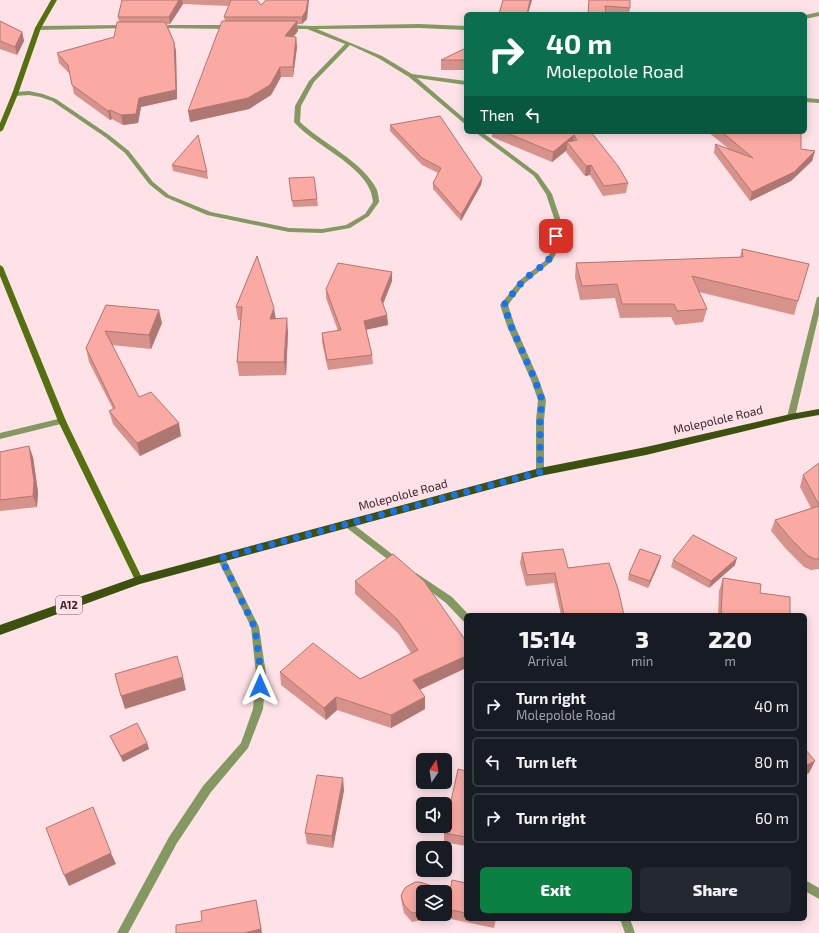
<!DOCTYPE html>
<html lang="en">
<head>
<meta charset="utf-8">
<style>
	:root { --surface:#171b24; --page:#242831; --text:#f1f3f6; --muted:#9ea1a6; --line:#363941; --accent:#0b8043 }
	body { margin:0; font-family:"Exo 2",sans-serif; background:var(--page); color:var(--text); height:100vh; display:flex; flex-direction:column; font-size:15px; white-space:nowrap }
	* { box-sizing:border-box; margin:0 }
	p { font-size:13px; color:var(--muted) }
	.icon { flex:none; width:22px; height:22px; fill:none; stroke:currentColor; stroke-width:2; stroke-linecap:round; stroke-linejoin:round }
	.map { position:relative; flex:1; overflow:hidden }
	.drawer { position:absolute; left:464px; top:613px; width:343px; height:308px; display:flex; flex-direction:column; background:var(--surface); border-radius:6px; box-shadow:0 2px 10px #0003 }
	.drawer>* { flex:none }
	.top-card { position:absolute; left:464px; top:12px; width:343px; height:122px; border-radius:6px; box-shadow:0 2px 10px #0003; background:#0b6e4f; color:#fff; overflow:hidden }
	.needle { width:26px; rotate:12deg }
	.fabs { position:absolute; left:416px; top:753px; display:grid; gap:8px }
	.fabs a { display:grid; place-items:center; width:36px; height:36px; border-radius:6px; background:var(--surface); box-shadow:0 2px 10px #0003; font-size:20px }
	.pin { position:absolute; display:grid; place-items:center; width:34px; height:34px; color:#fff; margin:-17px; border-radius:8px; box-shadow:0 2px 6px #0006 }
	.me { position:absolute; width:44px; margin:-22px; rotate:0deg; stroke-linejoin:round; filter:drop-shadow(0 0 3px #0008) }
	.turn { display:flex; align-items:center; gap:14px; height:84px; padding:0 16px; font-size:18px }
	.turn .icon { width:52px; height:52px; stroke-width:2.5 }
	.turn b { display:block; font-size:28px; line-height:34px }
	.then { display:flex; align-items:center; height:38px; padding:0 16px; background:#0003; gap:8px; font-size:15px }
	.eta { display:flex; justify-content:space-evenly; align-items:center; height:68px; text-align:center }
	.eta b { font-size:24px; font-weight:800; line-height:28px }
	.cta { display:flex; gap:8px; margin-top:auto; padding:8px 16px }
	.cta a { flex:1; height:46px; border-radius:6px; background:var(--accent); color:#fff; font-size:16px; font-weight:800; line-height:46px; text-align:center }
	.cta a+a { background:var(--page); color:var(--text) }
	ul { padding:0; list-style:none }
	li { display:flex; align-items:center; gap:12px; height:50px; margin:0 8px 6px; padding:0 8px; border:2px solid var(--line); border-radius:6px }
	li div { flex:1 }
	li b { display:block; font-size:15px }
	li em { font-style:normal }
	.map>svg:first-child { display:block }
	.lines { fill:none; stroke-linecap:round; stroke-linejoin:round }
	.street { fill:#849962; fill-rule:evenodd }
	.secondary { fill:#55710f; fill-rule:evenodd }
	.primary { fill:#3c500f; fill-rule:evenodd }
	.wall { fill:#d7928b }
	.shaded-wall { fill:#af7771 }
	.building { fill:#faaaa2; stroke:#af7771 }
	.route { stroke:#1a73e8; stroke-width:7; stroke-dasharray:0 12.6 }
	.labels { text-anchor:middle; stroke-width:4; stroke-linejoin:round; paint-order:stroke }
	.shield { fill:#fee2e7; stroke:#785e63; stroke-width:1 }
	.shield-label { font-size:11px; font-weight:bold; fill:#3f262b }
	.street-label { font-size:12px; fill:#3f262b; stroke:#fee2e7 }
</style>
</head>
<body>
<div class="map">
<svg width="819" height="933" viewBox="0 0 819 933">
	<rect width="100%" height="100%" fill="#fee2e7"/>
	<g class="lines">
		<g class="street">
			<polygon points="819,12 819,16 805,19 805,15"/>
			<path d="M419,24L466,26V30L419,28L317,29L382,56L412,74L466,81V85L417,78L466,120V125L409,77L378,58L350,45L314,82L301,106L300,122C321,142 365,163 377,190C378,194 379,198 379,202L369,216L350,228L322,233L289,232L207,215L165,197L149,184L125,153L105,137L52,101L40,97L29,95L15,96L12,94L15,92L29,91L43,94L56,99L109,135L129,151L153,182L169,195L211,212L289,228L322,229L346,225L365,214L373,202C372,198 372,194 370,190C359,163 314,145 294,122L295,106L309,81L345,44L307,29H288L285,27L288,25L311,26Z"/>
			<polygon points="126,25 128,26 128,28 38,30 35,28 38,26"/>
			<polygon points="158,25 230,25 233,27 230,29 156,28 155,27"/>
			<polygon points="805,98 819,99 819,103 805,102"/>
			<polygon points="475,132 482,132 538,174 552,194 561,221 558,250 552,261 524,284 508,305 515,326 539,380 546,400 544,420 544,472 540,475 536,472 536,420 538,400 531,380 507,326 500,305 520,280 546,260 552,250 555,221 546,194 534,176"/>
			<polygon points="817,297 819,297 819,314 795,417 791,420 787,417"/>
			<polygon points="62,418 65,419 66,421 65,423 0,439 0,433"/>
			<polygon points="346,520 349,521 401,561 402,563 401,565 395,565 343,525 342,523 343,521"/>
			<polygon points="221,555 224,556 259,627 266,674 263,709 248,748 211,792 177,843 128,933 117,933 169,837 203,786 241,743 253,709 256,674 251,627 217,558 218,556"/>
			<polygon points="416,573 452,597 469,615 466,615 466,622 463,621 446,603 413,578 412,576 413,574"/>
			<polygon points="805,880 819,888 819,899 805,891"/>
			<polygon points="620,919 630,919 635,933 625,933"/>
		</g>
		<g class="secondary">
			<polygon points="51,0 57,0 41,28 18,94 3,130 0,132 0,123 12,94 35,28"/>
			<polygon points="0,265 3,267 66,421 143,580 142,582 139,583 136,582 135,580 58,421 0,276"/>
		</g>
		<polygon class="primary" points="819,409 819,415 791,420 646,455 540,476 140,584 0,635 0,625 139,576 540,468 646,447 791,414"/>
	</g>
	<g class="wall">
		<polygon points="122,0 257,0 261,5 307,19 302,24 297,24 298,31 293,37 296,37 297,47 293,77 281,77 271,95 249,109 190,122 225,21 224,17 229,6 183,4 170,24 167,24 174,42 176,51 177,99 141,107 138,123 123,125 112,119 110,120 74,94 70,74 59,63 57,53 114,37 119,22 118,17"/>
		<polygon points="589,0 630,8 629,14 588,14"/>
		<polygon points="0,21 22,32 24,41 17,55 0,49"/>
		<polygon points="466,48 466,70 441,70 441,60"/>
		<polygon points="390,125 482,178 481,185 461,221 433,189 433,183 438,173 422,165 390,131"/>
		<polygon points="492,132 591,132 628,183 626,193 603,196 590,175 585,176 566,152 567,150 552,162 492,137"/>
		<polygon points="708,132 801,132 801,149 815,151 812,161 791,181 750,201 714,153 715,144 729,149"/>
		<polygon points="172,165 207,172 208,179 173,171"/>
		<polygon points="290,185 317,199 318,206 293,207"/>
		<polygon points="742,249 809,264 794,315 699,292 707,309 703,322 675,325 671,317 620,318 615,298 580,300 575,277 576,263 740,257"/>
		<polygon points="257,256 276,319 288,332 286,375 239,376 237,362 241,320 238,320 236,307"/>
		<polygon points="392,272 392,281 383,304 387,315 388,325 366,330 372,355 373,364 328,370 322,342 322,333 338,331 326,298 326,289"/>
		<polygon points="106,305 162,323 151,349 112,345 139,397 181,436 140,456 113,424 109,411 113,409 89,362 86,348"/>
		<polygon points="0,452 33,457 38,492 37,507 0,511"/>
		<polygon points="819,463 819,569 818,569 811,570 804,567 786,549 771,531 775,520 811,508 800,487 803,475"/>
		<polygon points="522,553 568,568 624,615 561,615 554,583 526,586 520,563"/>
		<polygon points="661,556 659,563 648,588 628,580 629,574"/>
		<polygon points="673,560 735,565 709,588 671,567"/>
		<polygon points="723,578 760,593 790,614 790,615 718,615 719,591"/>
		<polygon points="355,581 466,641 466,668 420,689 425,709 391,728 337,710 326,720 281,685 280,672 360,679 411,653 398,633 355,594"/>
		<polygon points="110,736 147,743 149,749 123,762"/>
		<polygon points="466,771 466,846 444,842 444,833"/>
		<polygon points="344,790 333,848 307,844 305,833"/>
		<polygon points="452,880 466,883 466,919 496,919 494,928 446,918 446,909 445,909 445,892 423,892 423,914 435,914 422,920 412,922 404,913 402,904 401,896 403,891 406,887 415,882 420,882 450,892"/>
	</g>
	<g class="shaded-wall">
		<polygon points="179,0 182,0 183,4 170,24 169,17"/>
		<polygon points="308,0 309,0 307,19 302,24 302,17"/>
		<polygon points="530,0 532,0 528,14 527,14"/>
		<polygon points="297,21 298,31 286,46 285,36"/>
		<polygon points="22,32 24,41 17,55 15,47"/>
		<polygon points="296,37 297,47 293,77 293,67"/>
		<polygon points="174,42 176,51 177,99 141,107 138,123 123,125 121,115 139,98"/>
		<polygon points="280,67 281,77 271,95 249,109 190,122 188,111"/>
		<polygon points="110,110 112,119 110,120 108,111"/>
		<polygon points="574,135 573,145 567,142 567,150 552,162 553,152"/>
		<polygon points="815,151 812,161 791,181 750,201 752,192"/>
		<polygon points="591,165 590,175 585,176 586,166"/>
		<polygon points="482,178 481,185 461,221 461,215"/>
		<polygon points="392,272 392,281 381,309 381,299"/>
		<polygon points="274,308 276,321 270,319"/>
		<polygon points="159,310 162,323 151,349 149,335"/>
		<polygon points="387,315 388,325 364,330 364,321"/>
		<polygon points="287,318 288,332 286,375 284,362"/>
		<polygon points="179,423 181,436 140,456 137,443"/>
		<polygon points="29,446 33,457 38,492 37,507 33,496"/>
		<polygon points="661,556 659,563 648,588 650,581"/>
		<polygon points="737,558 735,565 709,588 711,581"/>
		<polygon points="466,656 466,668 413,693 413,680"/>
		<polygon points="183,677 186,690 125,709 121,696"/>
		<polygon points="336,697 337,710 326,720 324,708"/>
		<polygon points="425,697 425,709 391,728 391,715"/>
		<polygon points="147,743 149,749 123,762 121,756"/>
		<polygon points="815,761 809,773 805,775 805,766"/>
		<polygon points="343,778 344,790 333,848 332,836"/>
		<polygon points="111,853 116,864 69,886 64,875"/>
		<polygon points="256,900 262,933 244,933"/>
		<polygon points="448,900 448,908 445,909 445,901"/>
		<polygon points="422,912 423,912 423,914 435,914 422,920"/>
	</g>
	<g class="building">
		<polygon points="122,0 179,0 169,17 118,17"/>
		<polygon points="231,0 257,0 261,5 266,0 308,0 306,11 302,17 224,17"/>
		<polygon points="503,0 530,0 527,14 499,14"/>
		<polygon points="589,0 630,0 630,8 605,6 606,14 588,14"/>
		<polygon points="0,21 22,32 15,47 0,41"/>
		<polygon points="222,21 297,21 285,36 296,37 293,67 280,67 270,85 248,98 188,111"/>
		<polygon points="117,22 165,22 174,42 176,90 139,98 136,114 121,115 110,110 108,111 72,85 68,65 57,53 114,37"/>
		<polygon points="466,48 466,60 441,60"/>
		<polygon points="440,116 482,178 461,215 433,183 441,168 422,158 390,125"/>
		<polygon points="504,132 591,132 618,166 628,183 604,186 591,165 586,166 567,142 577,140 574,135 553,152"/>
		<polygon points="722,132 801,132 801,149 815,151 794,172 752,192 715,144 753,158"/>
		<polygon points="198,135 207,172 172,165"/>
		<polygon points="314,177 317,199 292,201 289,178"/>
		<polygon points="742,249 809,264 798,301 692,276 707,309 677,311 674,304 622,304 617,284 582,286 576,263 743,257"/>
		<polygon points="257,256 274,308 270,319 287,318 284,362 237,362 242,307 236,307"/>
		<polygon points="338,263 392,272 381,299 387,315 364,321 372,355 327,360 322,333 341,330 326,289"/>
		<polygon points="106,305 159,310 149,335 105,331 139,397 151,392 179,423 137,443 109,411 115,408 86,348"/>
		<polygon points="29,446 34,481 33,496 0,500 0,452"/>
		<polygon points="819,463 819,505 803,475"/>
		<polygon points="819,506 819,559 815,559 808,556 790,538 775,520"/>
		<polygon points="693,535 737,558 711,581 673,560"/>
		<polygon points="563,549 568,568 609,563 618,589 624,615 564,615 555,573 527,575 522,553"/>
		<polygon points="640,549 661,556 650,581 629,574"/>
		<polygon points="393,554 424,581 466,641 466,656 413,680 425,697 391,715 336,697 324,708 280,672 313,643 360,679 418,650 398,620 355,581"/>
		<polygon points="723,578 761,584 760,593 790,597 790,614 788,615 721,615"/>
		<polygon points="177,656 183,677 121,696 115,674"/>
		<polygon points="137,723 147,743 121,756 110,736"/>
		<polygon points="805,749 815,761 805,766"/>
		<polygon points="458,769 466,771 466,837 444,833"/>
		<polygon points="317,775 343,778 332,836 305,833"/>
		<polygon points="93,807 111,853 64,875 46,828"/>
		<polygon points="452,880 466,883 466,913 446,909 448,900 445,901 445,892 423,892 423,912 422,912 412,913 404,905 401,896 403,891 406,887 415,882 420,882 450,892"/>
		<polygon points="256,900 261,929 244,933 176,933 176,925 202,921 201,911"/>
	</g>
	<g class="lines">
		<path class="route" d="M260,686L261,674L255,628L221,558L540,472V420L542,400L535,380L511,326L504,305C510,297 516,289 522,282C541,263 553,267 556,236"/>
	</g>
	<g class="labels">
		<rect class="shield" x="56" y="596" width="26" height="18" rx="3"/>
		<g class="shield-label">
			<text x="69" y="609">A12</text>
		</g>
		<g class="street-label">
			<text transform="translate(718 420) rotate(-13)" y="4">Molepolole Road</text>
			<text transform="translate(403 495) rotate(-15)" y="4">Molepolole Road</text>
		</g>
	</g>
</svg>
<div class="fabs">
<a><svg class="needle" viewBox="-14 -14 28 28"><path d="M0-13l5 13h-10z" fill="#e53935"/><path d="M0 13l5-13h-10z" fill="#9ea1a6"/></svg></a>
<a><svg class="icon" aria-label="sound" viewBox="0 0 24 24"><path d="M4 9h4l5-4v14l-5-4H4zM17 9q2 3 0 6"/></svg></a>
<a><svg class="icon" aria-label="search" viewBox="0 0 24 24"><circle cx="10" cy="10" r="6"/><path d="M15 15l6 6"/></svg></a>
<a><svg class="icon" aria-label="layers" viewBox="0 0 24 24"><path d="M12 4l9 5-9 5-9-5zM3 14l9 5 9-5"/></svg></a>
</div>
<div class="pin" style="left:556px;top:236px;background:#d93025"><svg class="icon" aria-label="arrive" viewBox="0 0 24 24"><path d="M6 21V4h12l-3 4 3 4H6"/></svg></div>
<svg class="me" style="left:260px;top:686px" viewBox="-20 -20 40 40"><path d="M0-17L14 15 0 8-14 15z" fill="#1a73e8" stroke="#fff" stroke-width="4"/></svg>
<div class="top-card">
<div class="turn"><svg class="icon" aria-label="right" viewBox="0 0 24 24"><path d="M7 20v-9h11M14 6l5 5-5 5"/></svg><div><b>40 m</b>Molepolole Road</div></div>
<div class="then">Then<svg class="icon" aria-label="left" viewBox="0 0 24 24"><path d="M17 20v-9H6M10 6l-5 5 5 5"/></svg></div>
</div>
<section class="drawer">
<div class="eta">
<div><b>15:14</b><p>Arrival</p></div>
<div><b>3</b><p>min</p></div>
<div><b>220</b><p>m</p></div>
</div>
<ul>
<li><svg class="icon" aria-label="right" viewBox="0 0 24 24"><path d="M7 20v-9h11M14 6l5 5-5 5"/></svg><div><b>Turn right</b><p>Molepolole Road</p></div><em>40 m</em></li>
<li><svg class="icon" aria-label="left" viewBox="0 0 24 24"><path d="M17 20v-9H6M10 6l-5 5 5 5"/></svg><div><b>Turn left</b></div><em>80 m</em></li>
<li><svg class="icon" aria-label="right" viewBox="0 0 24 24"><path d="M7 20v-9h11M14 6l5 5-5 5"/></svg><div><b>Turn right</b></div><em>60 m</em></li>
</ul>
<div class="cta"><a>Exit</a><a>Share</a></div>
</section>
</div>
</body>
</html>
